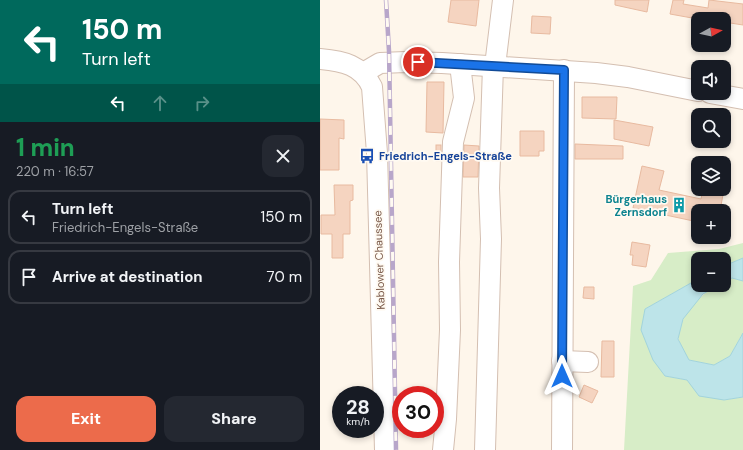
<!DOCTYPE html>
<html lang="en">
<head>
<meta charset="utf-8">
<style>
	:root { --surface:#171b24; --page:#242831; --text:#f1f3f6; --muted:#9ea1a6; --line:#363941; --accent:#ec6b4b }
	body { margin:0; font-family:"DM Sans",sans-serif; background:var(--page); color:var(--text); height:100vh; display:flex; flex-direction:column; font-size:15px; white-space:nowrap }
	* { box-sizing:border-box; margin:0 }
	p { font-size:13px; color:var(--muted) }
	.icon { flex:none; width:22px; height:22px; fill:none; stroke:currentColor; stroke-width:2; stroke-linecap:round; stroke-linejoin:round }
	.map { position:relative; flex:1; overflow:hidden }
	.side { display:flex; flex-direction:column; background:var(--surface); width:320px }
	.side>* { flex:none }
	.guide { background:#00695c; color:#fff; overflow:hidden }
	.needle { width:26px; rotate:82deg }
	.buttons { position:absolute; left:371px; top:12px; display:grid; gap:8px }
	.buttons a { display:grid; place-items:center; width:40px; height:40px; border-radius:8px; background:var(--surface); box-shadow:0 2px 6px #0003; font-size:20px }
	.speed { position:absolute; left:12px; top:386px; display:flex; gap:8px; font-size:20px; font-weight:700; text-align:center }
	.speed>* { display:grid; place-content:center; width:52px; height:52px; border-radius:50%; background:var(--surface); box-shadow:0 2px 6px #0003; line-height:1 }
	.speed small { font-size:10px; font-weight:400 }
	.speed .limit { border:6px solid #d22; background:#fff; color:#111 }
	.pin { position:absolute; display:grid; place-items:center; width:34px; height:34px; color:#fff; margin:-17px; border:2px solid #fff; border-radius:50%; box-shadow:0 1px 4px #0007 }
	.me { position:absolute; width:44px; margin:-22px; rotate:0deg; stroke-linejoin:round; filter:drop-shadow(0 0 3px #0008) }
	.turn { display:flex; align-items:center; gap:14px; height:84px; padding:0 16px; font-size:18px }
	.turn .icon { width:52px; height:52px; stroke-width:2.5 }
	.turn b { display:block; font-size:28px; line-height:34px }
	.lanes { display:flex; align-items:center; height:38px; padding:0 16px; background:#0003; justify-content:center; gap:20px; direction:ltr }
	.lanes .off { opacity:.35 }
	.round { display:grid; place-items:center; flex:none; width:42px; height:42px; border-radius:12px; background:var(--page) }
	.overview { display:flex; align-items:center; justify-content:space-between; height:68px; padding:0 16px }
	h1 { font-size:24px; font-weight:800; line-height:30px; color:#1e9e55 }
	.button { display:flex; gap:8px; margin-top:auto; padding:8px 16px }
	.button a { flex:1; height:46px; border-radius:12px; background:var(--accent); color:#fff; font-size:16px; font-weight:800; line-height:46px; text-align:center }
	.button a+a { background:var(--page); color:var(--text) }
	ul { padding:0; list-style:none }
	li { display:flex; align-items:center; gap:12px; height:54px; margin:0 8px 6px; padding:0 8px; border:2px solid var(--line); border-radius:12px }
	li div { flex:1 }
	li b { display:block; font-size:15px }
	li em { font-style:normal }
	main { display:flex; flex:1; min-height:0 }
	.map>svg:first-child { display:block }
	.green { fill:#d7edc7 }
	.water { fill:#bde4e9; stroke:#a2d4dc }
	.building { fill:#f5d4c0; stroke:#e8baa0 }
	.lines { fill:none; stroke-linecap:round; stroke-linejoin:round }
	.minor-casing { stroke:#d4bfb1; stroke-width:22 }
	.minor { stroke:#fff; stroke-width:20 }
	.rail-casing { stroke:#b8a6ca; stroke-width:4.5 }
	.rail { stroke:#fffaf2; stroke-width:3; stroke-dasharray:9; stroke-linecap:butt }
	.route-casing { stroke:#114b97; stroke-width:10 }
	.route { stroke:#1a73e8; stroke-width:7 }
	.labels { text-anchor:middle; stroke-width:3.5; stroke-linejoin:round; paint-order:stroke }
	.transit-label { font-size:11px; font-weight:bold; fill:#164399; stroke:#fffaf2; text-anchor:start }
	.culture-label { font-size:11px; font-weight:bold; fill:#0d838f; stroke:#fffaf2; text-anchor:end }
	.street-label { font-size:11px; fill:#7b5b4b; stroke:#fffaf2 }
</style>
</head>
<body>
<main>
<section class="side">
<div class="guide">
<div class="turn"><svg class="icon" aria-label="left" viewBox="0 0 24 24"><path d="M17 20v-9H6M10 6l-5 5 5 5"/></svg><div><b>150 m</b>Turn left</div></div>
<div class="lanes"><svg class="icon" aria-label="left" viewBox="0 0 24 24"><path d="M17 20v-9H6M10 6l-5 5 5 5"/></svg><svg class="icon off" aria-label="ahead" viewBox="0 0 24 24"><path d="M12 20V5M6 11l6-6 6 6"/></svg><svg class="icon off" aria-label="right" viewBox="0 0 24 24"><path d="M7 20v-9h11M14 6l5 5-5 5"/></svg></div>
</div>
<div class="overview"><div><h1>1 min</h1><p>220 m · 16:57</p></div><a class="round"><svg class="icon" aria-label="close" viewBox="0 0 24 24"><path d="M6 6l12 12M18 6L6 18"/></svg></a></div>
<ul>
<li><svg class="icon" aria-label="left" viewBox="0 0 24 24"><path d="M17 20v-9H6M10 6l-5 5 5 5"/></svg><div><b>Turn left</b><p>Friedrich-Engels-Straße</p></div><em>150 m</em></li>
<li><svg class="icon" aria-label="arrive" viewBox="0 0 24 24"><path d="M6 21V4h12l-3 4 3 4H6"/></svg><div><b>Arrive at destination</b></div><em>70 m</em></li>
</ul>
<div class="button"><a>Exit</a><a>Share</a></div>
</section>
<div class="map">
<svg width="423" height="450" viewBox="0 0 423 450">
	<rect width="100%" height="100%" fill="#fef6eb"/>
	<g class="green">
		<polygon points="423,243 423,258 404,266 404,259 378,259 378,279 325,309 345,376 367,380 404,400 423,397 423,450 304,450 313,286 331,280 348,253 399,249"/>
		<path d="M412,278L423,281V333L421,336L410,356L394,365L369,360C366,354 361,347 359,340C354,322 385,285 404,285V282Z"/>
	</g>
	<g class="water">
		<polygon points="423,258 423,281 412,278 404,282 404,266"/>
		<polygon points="378,279 378,285 399,285 383,294 363,319 358,339 369,360 394,365 410,356 423,333 423,397 404,400 379,396 367,380 345,376 333,360 321,330 325,309"/>
	</g>
	<g class="building">
		<polygon points="131,0 159,0 156,26 128,22"/>
		<polygon points="295,0 329,0 327,12 295,5"/>
		<polygon points="353,0 364,0 363,4 388,8 389,0 423,4 423,25 404,22 404,19 372,17 372,18 350,14"/>
		<polygon points="212,16 231,17 230,34 211,33"/>
		<polygon points="107,82 124,82 123,133 106,132"/>
		<polygon points="262,97 297,97 296,119 262,118"/>
		<polygon points="0,119 24,120 24,139 19,138 19,170 0,170"/>
		<polygon points="294,120 333,127 329,146 294,139"/>
		<polygon points="200,131 224,131 224,151 219,151 219,156 200,156"/>
		<polygon points="255,144 303,146 303,159 255,159"/>
		<rect x="116" y="145" width="5" height="16"/>
		<polygon points="144,145 159,146 158,177 143,177"/>
		<polygon points="322,166 344,171 339,190 381,199 383,189 404,189 400,211 378,211 378,222 313,208"/>
		<polygon points="14,185 33,185 33,200 30,201 30,234 23,234 23,258 12,258 12,234 1,234 1,215 15,215"/>
		<polygon points="312,242 330,245 326,267 312,265 313,255 310,255"/>
		<polygon points="264,287 274,287 274,299 263,298"/>
		<polygon points="282,341 294,341 294,377 281,377"/>
		<polygon points="264,385 278,391 272,403 259,397"/>
	</g>
	<g class="lines">
		<g class="minor-casing">
			<g id="minor">
				<path d="M0,59C23,61 42,65 52,87L57,153L65,450"/>
				<polyline points="175,66 183,0"/>
				<polyline points="43,73 60,63 86,62 122,63 276,73 308,77 378,91"/>
				<polyline points="390,93 423,99"/>
				<polyline points="242,361 268,362"/>
				<polyline points="123,450 126,419 130,330 129,262 133,142 144,98 140,64"/>
				<polyline points="165,450 171,239 169,188 173,66"/>
				<polyline points="242,450 244,70"/>
			</g>
		</g>
		<use href="#minor" class="minor"/>
		<g class="rail-casing">
			<polyline id="rail" points="66,0 69,51 76,450"/>
		</g>
		<use href="#rail" class="rail"/>
	</g>
	<g class="lines">
		<g class="route-casing">
			<polyline id="route" points="98,62 244,70 242,376"/>
		</g>
		<use href="#route" class="route"/>
	</g>
	<defs>
		<g id="bus-bare" transform="scale(1.2)"><path d="M-5-6H5V4H4V6H2V4H-2V6H-4V4H-5ZM-3.5-4V0h7V-4ZM-3.5 1.2v1.5H-2V1.2ZM2 1.2v1.5H3.5V1.2Z" fill="#1a4fb4" stroke="#fffaf2" stroke-width="2.5" paint-order="stroke"/></g>
		<g id="building-bare" transform="scale(1.2)"><path d="M-4-6H4V6H1V3H-1V6H-4ZM-2.5-4.3h1.7v1.8h-1.7ZM.8-4.3h1.7v1.8H.8ZM-2.5-1h1.7V.8h-1.7ZM.8-1h1.7V.8H.8Z" fill="#0f9aa8" stroke="#fffaf2" stroke-width="2.5" paint-order="stroke"/></g>
	</defs>
	<g fill-rule="evenodd">
		<use href="#bus-bare" x="47" y="156"/>
		<use href="#building-bare" x="359" y="205"/>
	</g>
	<g class="labels">
		<g class="transit-label">
			<text x="59" y="160">Friedrich-Engels-Straße</text>
		</g>
		<g class="culture-label">
			<text x="347" y="203">Bürgerhaus<tspan x="347" dy="13">Zernsdorf</tspan></text>
		</g>
		<g class="street-label">
			<text transform="translate(59 260) rotate(-92)" y="4">Kablower Chaussee</text>
		</g>
	</g>
</svg>
<div class="buttons">
<a><svg class="needle" viewBox="-14 -14 28 28"><path d="M0-13l5 13h-10z" fill="#e53935"/><path d="M0 13l5-13h-10z" fill="#9ea1a6"/></svg></a>
<a><svg class="icon" aria-label="sound" viewBox="0 0 24 24"><path d="M4 9h4l5-4v14l-5-4H4zM17 9q2 3 0 6"/></svg></a>
<a><svg class="icon" aria-label="search" viewBox="0 0 24 24"><circle cx="10" cy="10" r="6"/><path d="M15 15l6 6"/></svg></a>
<a><svg class="icon" aria-label="layers" viewBox="0 0 24 24"><path d="M12 4l9 5-9 5-9-5zM3 14l9 5 9-5"/></svg></a>
<a>+</a>
<a>−</a>
</div>
<div class="speed"><div>28<small>km/h</small></div><div class="limit">30</div></div>
<div class="pin" style="left:98px;top:62px;background:#d93025"><svg class="icon" aria-label="arrive" viewBox="0 0 24 24"><path d="M6 21V4h12l-3 4 3 4H6"/></svg></div>
<svg class="me" style="left:242px;top:376px" viewBox="-20 -20 40 40"><path d="M0-17L14 15 0 8-14 15z" fill="#1a73e8" stroke="#fff" stroke-width="4"/></svg>
</div>
</main>
</body>
</html>
